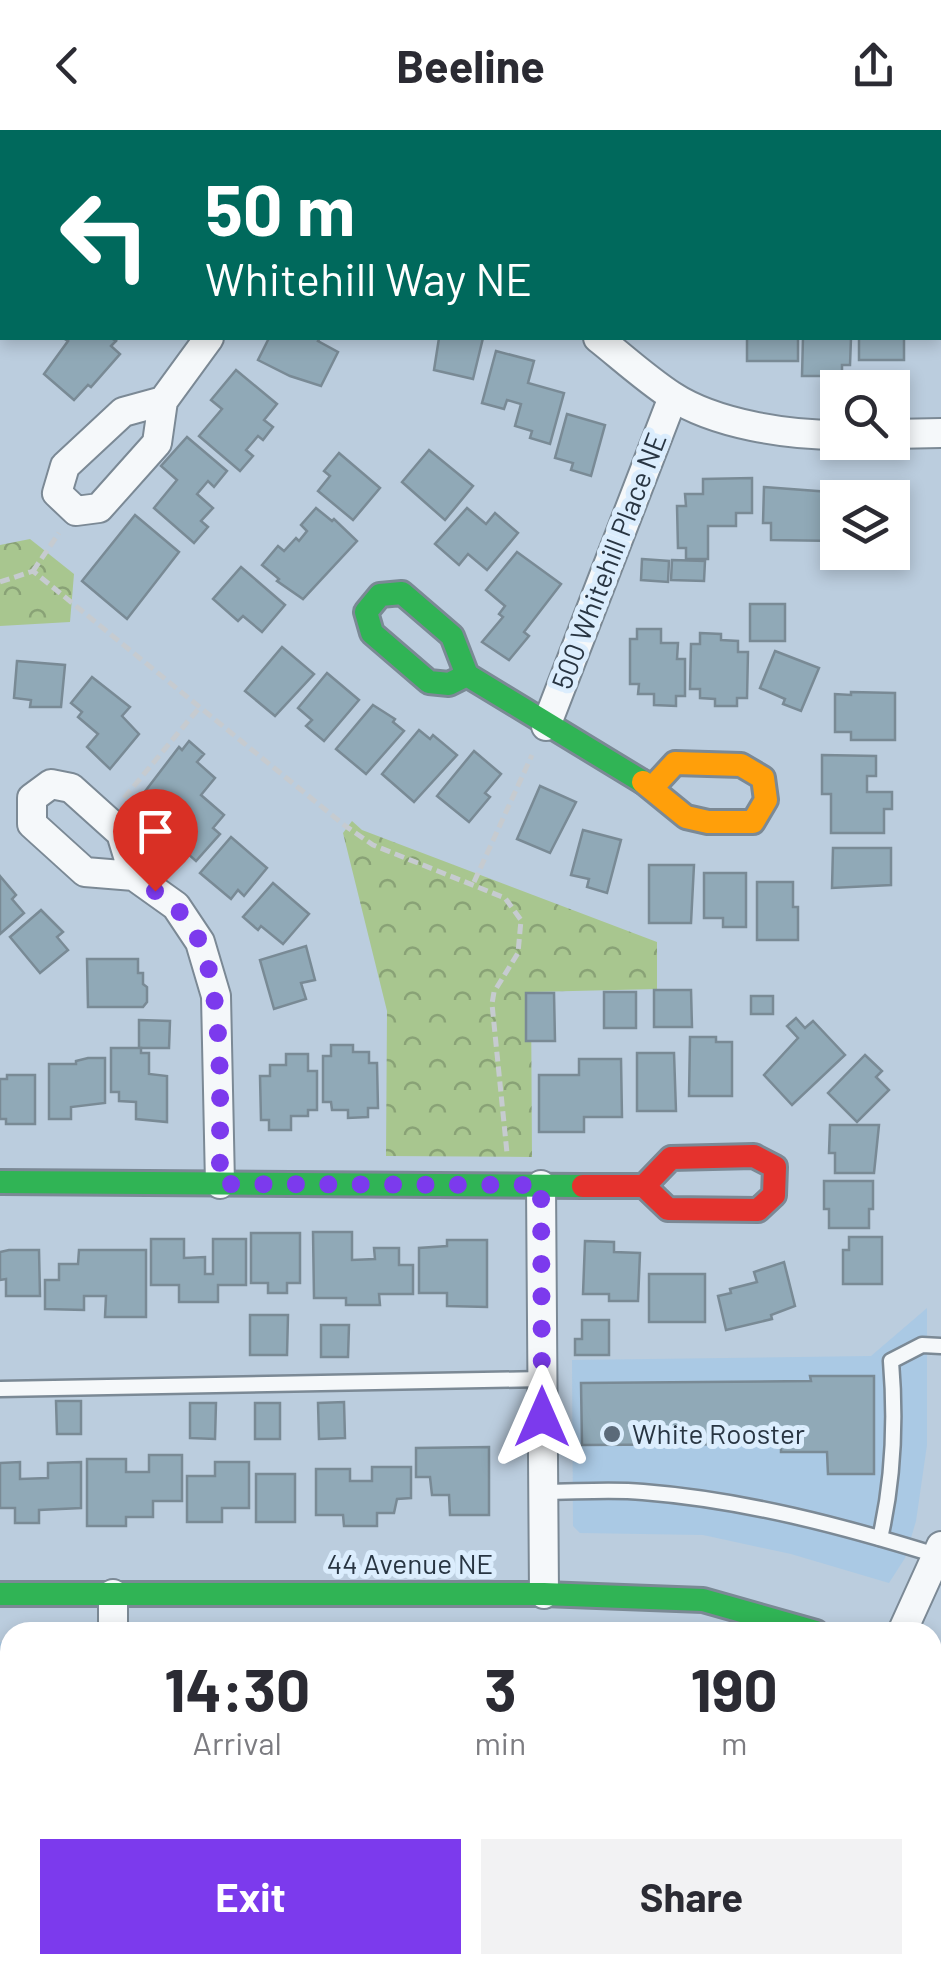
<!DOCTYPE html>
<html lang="en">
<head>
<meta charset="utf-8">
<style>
	:root { --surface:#fff; --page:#f2f2f3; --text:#2b2b33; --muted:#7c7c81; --accent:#7c3aed }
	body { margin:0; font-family:Barlow,sans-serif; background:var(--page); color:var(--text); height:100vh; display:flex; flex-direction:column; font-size:38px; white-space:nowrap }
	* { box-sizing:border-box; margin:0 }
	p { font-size:32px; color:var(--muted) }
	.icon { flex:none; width:55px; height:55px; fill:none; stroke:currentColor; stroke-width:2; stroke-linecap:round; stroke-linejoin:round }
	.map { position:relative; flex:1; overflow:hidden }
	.panel { position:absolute; left:0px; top:1492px; width:942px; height:352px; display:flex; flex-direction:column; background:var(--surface); border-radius:30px 30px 0 0; box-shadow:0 5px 15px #0003 }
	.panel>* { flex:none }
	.hud { position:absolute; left:0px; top:0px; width:942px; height:210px; box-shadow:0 5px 15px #0003; background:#00695c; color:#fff; overflow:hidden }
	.tools { position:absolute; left:820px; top:240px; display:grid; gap:20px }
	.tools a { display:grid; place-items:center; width:90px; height:90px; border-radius:0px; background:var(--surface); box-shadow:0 5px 15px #0003; font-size:50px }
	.pin { position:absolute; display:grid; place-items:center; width:85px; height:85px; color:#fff; margin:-102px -42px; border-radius:50% 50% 50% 0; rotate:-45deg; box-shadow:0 0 10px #0007 }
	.pin .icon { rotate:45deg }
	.me { position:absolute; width:110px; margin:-55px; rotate:0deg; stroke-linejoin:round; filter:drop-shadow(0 0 8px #0008) }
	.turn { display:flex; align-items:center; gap:35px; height:210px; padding:0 40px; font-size:45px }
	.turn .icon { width:130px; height:130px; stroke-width:2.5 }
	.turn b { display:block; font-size:70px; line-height:85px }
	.eta { display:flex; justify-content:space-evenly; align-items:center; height:170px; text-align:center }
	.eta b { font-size:60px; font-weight:700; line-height:70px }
	.action { display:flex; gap:20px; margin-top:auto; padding:20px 40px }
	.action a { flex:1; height:115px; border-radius:0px; background:var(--accent); color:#fff; font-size:40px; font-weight:700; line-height:115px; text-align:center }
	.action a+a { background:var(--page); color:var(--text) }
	header { display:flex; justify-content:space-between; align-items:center; height:130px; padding:0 40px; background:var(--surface); font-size:45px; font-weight:700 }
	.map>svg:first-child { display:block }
	.built { fill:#aac9e4 }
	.forest { fill:url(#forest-crowns) }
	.building { fill:#90a9b7; stroke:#798a95; stroke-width:2.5 }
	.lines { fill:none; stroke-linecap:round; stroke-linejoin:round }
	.lane-casing { stroke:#7b8995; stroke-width:19 }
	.street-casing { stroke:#7b8995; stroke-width:32 }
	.fast-casing { stroke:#7b8995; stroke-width:28 }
	.slow-casing { stroke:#7b8995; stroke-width:28 }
	.jam-casing { stroke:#7b8995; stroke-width:28 }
	.path { stroke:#c6cbd0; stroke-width:5; stroke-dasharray:10 5; stroke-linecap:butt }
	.lane { stroke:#f5f8fa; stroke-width:14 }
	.street { stroke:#f5f8fa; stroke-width:28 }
	.fast { stroke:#30b455; stroke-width:22 }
	.slow { stroke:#ff9f0a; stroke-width:22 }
	.jam { stroke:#e5322d; stroke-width:22 }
	.route { stroke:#7c3aed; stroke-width:18; stroke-dasharray:0 32.4 }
	.poi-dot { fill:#5b6a79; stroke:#dbedfd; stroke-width:4 }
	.labels { text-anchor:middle; stroke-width:10; stroke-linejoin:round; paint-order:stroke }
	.street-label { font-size:28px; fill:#283542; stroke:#dbedfd }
	.poi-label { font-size:28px; fill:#283542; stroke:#dbedfd; text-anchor:start }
</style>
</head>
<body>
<header><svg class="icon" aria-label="back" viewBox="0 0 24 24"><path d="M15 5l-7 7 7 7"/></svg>Beeline<svg class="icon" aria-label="share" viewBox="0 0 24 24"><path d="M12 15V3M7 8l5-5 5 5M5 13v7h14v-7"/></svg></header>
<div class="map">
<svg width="941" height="1844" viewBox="0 0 941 1844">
	<defs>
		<pattern id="forest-crowns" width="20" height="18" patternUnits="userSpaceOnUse" patternTransform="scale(2.5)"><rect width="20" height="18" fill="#a8c68f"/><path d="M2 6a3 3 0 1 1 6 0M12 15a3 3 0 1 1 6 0" fill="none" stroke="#89a276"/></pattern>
	</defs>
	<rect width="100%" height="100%" fill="#bbcdde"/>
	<g class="built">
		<polygon points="927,1178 927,1315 916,1391 905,1428 889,1453 791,1424 703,1405 580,1403 573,1396 572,1230 871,1226"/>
		<polygon points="0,1512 10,1512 10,1835 99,1835 99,1844 0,1844"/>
	</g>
	<g class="forest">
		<polygon points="30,409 74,444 70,492 0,496 0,415"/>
		<polygon points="352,691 362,700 657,812 657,859 531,862 532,1027 386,1026 387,881 343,703"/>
	</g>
	<g class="building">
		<polygon points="63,208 111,208 116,211 111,216 120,224 91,257 88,255 74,270 44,244 68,211"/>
		<polygon points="269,208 320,208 318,211 338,222 321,256 290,246 258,230"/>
		<polygon points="439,208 483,208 473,249 434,240"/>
		<rect x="747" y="208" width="51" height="23"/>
		<polygon points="803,208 851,208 850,235 842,235 842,246 802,246"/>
		<rect x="859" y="208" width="45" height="22"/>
		<polygon points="496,221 534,231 528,253 564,263 550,314 530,308 532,301 515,296 521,274 507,270 504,279 482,273"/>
		<polygon points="236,240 277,274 264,290 273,297 263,310 258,306 246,320 253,326 240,341 199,306 222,279 211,270"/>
		<polygon points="567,284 605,295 591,346 571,340 573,333 555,328"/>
		<polygon points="187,307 227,341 214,357 208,351 197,364 213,378 201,391 208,397 194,413 154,378 177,350 161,336"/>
		<polygon points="429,320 473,356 445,390 402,352"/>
		<polygon points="339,323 380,358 353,390 318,361 330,346 324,341"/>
		<polygon points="752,348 752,383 736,383 736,396 708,396 708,429 686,429 686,418 678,418 677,376 686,376 685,364 703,364 703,349"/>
		<polygon points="764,357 843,363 843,368 838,368 838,411 771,410 771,393 763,393"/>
		<polygon points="866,360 904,360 906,419 892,419 892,368 866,368"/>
		<polygon points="316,378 332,391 334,389 357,411 303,469 277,451 279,449 262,435 278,416 284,421 296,408 299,411 307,401 301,395"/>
		<polygon points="467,378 486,394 495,383 518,403 487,440 468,424 459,435 435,414"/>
		<polygon points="135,385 179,422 127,489 82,451"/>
		<polygon points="517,422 561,454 524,502 529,506 509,530 482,512 503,487 499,484 505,476 486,460"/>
		<polygon points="642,429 669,431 668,452 641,450"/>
		<polygon points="672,430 705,431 704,451 671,450"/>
		<polygon points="241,437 285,475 262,502 243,486 238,491 213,469"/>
		<rect x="750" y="474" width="35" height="37"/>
		<polygon points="637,499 661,499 661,513 678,513 677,529 685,529 685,566 676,566 676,576 654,575 654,564 638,564 639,554 630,554 630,509 637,509"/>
		<polygon points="700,503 721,504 721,510 738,511 738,522 748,522 747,568 737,568 737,576 715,576 715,569 700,568 700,559 690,559 691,514 700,514"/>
		<polygon points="282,517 314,544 275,586 245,561"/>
		<polygon points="775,521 819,538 801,581 783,574 785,569 760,558"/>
		<polygon points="17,531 65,535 61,577 30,577 31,570 14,568"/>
		<polygon points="327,543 359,570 324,611 306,596 312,590 298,578"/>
		<polygon points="92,547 130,577 122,586 139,604 110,639 87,617 98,604 78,587 82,582 71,573"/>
		<polygon points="851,562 895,563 895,610 851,610 851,602 835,602 835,564 851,565"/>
		<polygon points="373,575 395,589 393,592 404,601 366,644 336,619"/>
		<polygon points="419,600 430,609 433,605 457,625 414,672 382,644"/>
		<polygon points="189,611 204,624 197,632 215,648 201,665 224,685 213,698 220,704 196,731 162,701 183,677 171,688 143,664 179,617 182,620"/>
		<polygon points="474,621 501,644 485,663 490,667 469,692 437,666"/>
		<polygon points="822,625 876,626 876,646 867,646 867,662 892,662 892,679 884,679 884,703 831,703 831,664 822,664"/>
		<polygon points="540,656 576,672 550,723 517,709"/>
		<polygon points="583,700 621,710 607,763 587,757 589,749 571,745"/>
		<polygon points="231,707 267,738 244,766 238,760 231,769 200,743"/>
		<polygon points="833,718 891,718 891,755 832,758"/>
		<polygon points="649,735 694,735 691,793 649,793"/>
		<polygon points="704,743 746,743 746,797 723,797 723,788 704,788"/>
		<polygon points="0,746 16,765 12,769 24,783 0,804"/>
		<polygon points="757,752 793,752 793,777 798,777 798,810 757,810"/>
		<polygon points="273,753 309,784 283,814 261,796 258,800 243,787"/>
		<polygon points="41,780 63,802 57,807 68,820 40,843 10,807"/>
		<polygon points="306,816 315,850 301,853 306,869 274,879 260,830"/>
		<polygon points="87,829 138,829 138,843 143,843 143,854 147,857 147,872 143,877 88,877"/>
		<polygon points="654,860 691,860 692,897 654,897"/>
		<rect x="604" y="862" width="32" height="36"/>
		<polygon points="526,863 554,863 555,911 526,911"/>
		<rect x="751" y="866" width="22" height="18"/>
		<polygon points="796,888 805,898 813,891 845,925 792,975 764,945 798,908 787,896"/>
		<polygon points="139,890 170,891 169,918 139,918"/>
		<polygon points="690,907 716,907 716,912 732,912 732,966 689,966"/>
		<polygon points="331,915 353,915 353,922 369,922 369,933 377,933 378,978 368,978 368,987 348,988 348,980 332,980 331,972 323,972 323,926 331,926"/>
		<polygon points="111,918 141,918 141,923 149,923 149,944 167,946 167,992 136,989 136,972 119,971 119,962 111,962"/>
		<polygon points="637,923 674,923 676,981 637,981"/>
		<polygon points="286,924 308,924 308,941 317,941 317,980 308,980 308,986 291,986 291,1000 269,1000 269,990 261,990 260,946 270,946 270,935 286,935"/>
		<polygon points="865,925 882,941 876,947 889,960 857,992 828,963"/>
		<polygon points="88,928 105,928 105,973 71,977 71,989 49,989 49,934 76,934 76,931"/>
		<polygon points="579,929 621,929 622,987 584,987 584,1002 539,1002 539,945 579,945"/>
		<polygon points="7,945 35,945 35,994 6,994 6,989 0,989 0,949 7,949"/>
		<polygon points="830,995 879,995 874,1043 835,1043 835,1023 829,1023"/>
		<polygon points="824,1051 873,1051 873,1079 869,1079 869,1098 829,1098 829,1079 824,1079"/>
		<polygon points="313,1102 352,1102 352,1130 375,1129 374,1118 399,1118 399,1135 413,1135 413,1164 379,1164 380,1175 346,1175 346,1168 314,1168"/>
		<polygon points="251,1103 300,1103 300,1153 287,1153 287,1163 268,1163 268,1153 251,1153"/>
		<polygon points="849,1107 882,1107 882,1154 843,1154 843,1120 849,1120"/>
		<polygon points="151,1109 184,1109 184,1128 205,1127 205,1144 213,1144 213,1109 246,1109 246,1155 218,1155 218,1172 179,1172 179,1155 151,1155"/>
		<polygon points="447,1110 487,1110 487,1177 447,1176 447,1163 419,1163 419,1118 447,1116"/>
		<polygon points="585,1111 614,1112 614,1122 640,1123 638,1171 609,1171 609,1164 583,1164"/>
		<polygon points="9,1120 39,1120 40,1166 6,1166 6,1149 0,1150 0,1122"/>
		<polygon points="79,1120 146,1120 146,1187 105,1187 106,1166 84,1166 84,1180 45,1179 45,1150 59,1150 59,1134 78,1134"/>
		<polygon points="784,1132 795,1176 771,1185 772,1189 726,1200 718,1166 731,1163 730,1159 757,1152 754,1142"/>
		<rect x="649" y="1144" width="56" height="48"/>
		<polygon points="250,1185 288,1185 287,1225 250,1225"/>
		<polygon points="582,1190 609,1190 609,1225 575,1225 575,1209 582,1209"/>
		<polygon points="321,1195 349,1195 348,1227 321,1227"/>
		<polygon points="810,1246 874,1246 874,1344 828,1344 827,1322 781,1322 781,1314 582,1315 581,1253 811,1251"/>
		<polygon points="56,1271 81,1271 81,1304 57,1304"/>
		<polygon points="344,1272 345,1308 319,1309 318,1273"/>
		<polygon points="190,1273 216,1273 215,1309 190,1308"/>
		<rect x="255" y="1273" width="25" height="36"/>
		<polygon points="489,1317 489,1385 450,1385 449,1365 432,1365 430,1347 416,1347 416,1318"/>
		<polygon points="149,1325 182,1325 182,1371 153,1371 153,1387 126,1387 126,1396 87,1396 87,1329 126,1329 126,1342 149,1342"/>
		<polygon points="20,1332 20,1349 48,1348 48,1333 81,1332 81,1378 39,1380 39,1393 15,1393 15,1378 0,1378 0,1333"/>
		<polygon points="215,1332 249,1332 249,1378 222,1378 222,1392 187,1392 187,1346 215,1346"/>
		<polygon points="372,1337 411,1337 411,1368 397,1369 394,1383 377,1383 377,1396 344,1396 343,1385 316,1385 316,1339 350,1339 350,1351 372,1351"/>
		<rect x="256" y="1344" width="39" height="48"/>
		<rect x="0" y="1564" width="10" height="83"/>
		<polygon points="932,1644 941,1648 941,1673 932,1692"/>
		<polygon points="378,1835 427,1835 425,1844 377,1844"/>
		<polygon points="782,1835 841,1835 848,1839 846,1844 778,1844"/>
	</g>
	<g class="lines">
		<g class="lane-casing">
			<g id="lane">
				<polyline points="0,1259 542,1249"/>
				<path d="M542,1362C576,1362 610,1359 643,1362C744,1370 843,1396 939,1426"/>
				<path d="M880,1408C894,1348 896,1292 891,1231L922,1215L941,1216"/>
				<polyline points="932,1795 941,1799"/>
				<polyline points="319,1835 319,1844"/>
			</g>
		</g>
		<g class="street-casing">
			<g id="street">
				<polyline points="0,49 2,49"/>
				<path d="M598,208C622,227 646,249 672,266C715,294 787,305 838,305"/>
				<polyline points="163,271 123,282 65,336 57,363 76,381 99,378 157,313 163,271 209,208"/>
				<polyline points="892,304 941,303"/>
				<polyline points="546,596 673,267"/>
				<polyline points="134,746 121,703 71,658 51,654 32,668 32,694 85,742 134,746 176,776 200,812 216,866 220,1054"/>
				<polyline points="541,1055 544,1464"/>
				<polyline points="113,1464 113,1502"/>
				<polyline points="902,1502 941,1416"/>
				<polyline points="121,1835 121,1844"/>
			</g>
		</g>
		<g class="fast-casing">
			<g id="fast">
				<polyline points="467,545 449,554 429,552 372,503 366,482 380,465 402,463 452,506 467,545 643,652"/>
				<polyline points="0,1052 583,1056"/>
				<polyline points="0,1464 544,1464 703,1470 816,1502"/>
			</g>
		</g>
		<g class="slow-casing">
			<g id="slow">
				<polyline points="643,652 686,687 708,692 753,692 766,670 763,648 741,635 675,633 652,658"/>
				<polyline points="932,1545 941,1549"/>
			</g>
		</g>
		<g class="jam-casing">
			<polyline id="jam" points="583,1056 644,1056 668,1079 758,1080 774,1065 775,1037 754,1026 671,1028 644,1056"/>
		</g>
		<g class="path">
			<polyline points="33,441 59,403"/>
			<polyline points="0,452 33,441 344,695 373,715 505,768 521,790 518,823 494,862 492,874 507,1023"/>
			<polyline points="124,668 199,578"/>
			<polyline points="474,752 532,625"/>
		</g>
		<use href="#lane" class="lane"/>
		<use href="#street" class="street"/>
		<use href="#fast" class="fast"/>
		<use href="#slow" class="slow"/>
		<use href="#jam" class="jam"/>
	</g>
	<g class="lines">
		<path class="route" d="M155,761C174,774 191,791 200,813C226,872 219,987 220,1054L541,1055L542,1287"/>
	</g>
	<circle class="poi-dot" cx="612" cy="1304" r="10"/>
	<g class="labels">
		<g class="street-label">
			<text transform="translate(609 431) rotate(-69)" y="10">500 Whitehill Place NE</text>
			<text x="410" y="1444">44 Avenue NE</text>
		</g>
		<g class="poi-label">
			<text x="632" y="1314">White Rooster</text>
		</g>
	</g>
</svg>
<div class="tools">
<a><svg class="icon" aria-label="search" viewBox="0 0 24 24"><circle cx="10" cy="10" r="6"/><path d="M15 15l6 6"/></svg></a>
<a><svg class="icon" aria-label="layers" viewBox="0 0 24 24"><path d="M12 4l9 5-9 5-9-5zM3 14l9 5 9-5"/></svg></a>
</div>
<div class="pin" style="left:155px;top:761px;background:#d93025"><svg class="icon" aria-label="arrive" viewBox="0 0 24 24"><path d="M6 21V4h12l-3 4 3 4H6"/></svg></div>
<svg class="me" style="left:542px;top:1287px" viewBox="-20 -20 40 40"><path d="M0-17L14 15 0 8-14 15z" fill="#7c3aed" stroke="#fff" stroke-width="4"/></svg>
<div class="hud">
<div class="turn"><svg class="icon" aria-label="left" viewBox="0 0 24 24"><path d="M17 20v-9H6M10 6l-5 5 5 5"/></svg><div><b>50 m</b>Whitehill Way NE</div></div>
</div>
<section class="panel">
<div class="eta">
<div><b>14:30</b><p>Arrival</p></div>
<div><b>3</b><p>min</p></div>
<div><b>190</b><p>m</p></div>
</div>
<div class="action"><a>Exit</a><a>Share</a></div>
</section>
</div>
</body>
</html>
